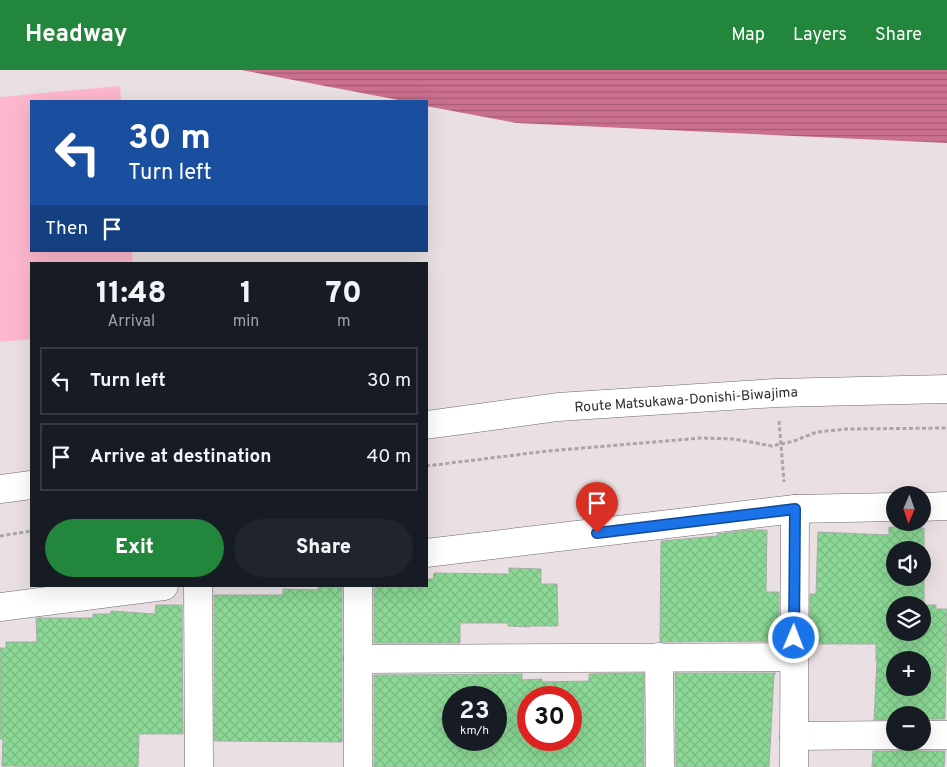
<!DOCTYPE html>
<html lang="en">
<head>
<meta charset="utf-8">
<style>
	:root { --surface:#171b24; --page:#20242c; --text:#f1f3f6; --muted:#9ea1a6; --line:#363941; --accent:#22873c }
	body { margin:0; font-family:Overpass,sans-serif; background:var(--page); color:var(--text); height:100vh; display:flex; flex-direction:column; font-size:19px; white-space:nowrap }
	* { box-sizing:border-box; margin:0 }
	p { font-size:16px; color:var(--muted) }
	.icon { flex:none; width:28px; height:28px; fill:none; stroke:currentColor; stroke-width:2; stroke-linecap:round; stroke-linejoin:round }
	.map { position:relative; flex:1; overflow:hidden }
	.panel { position:absolute; left:30px; top:192px; width:398px; height:325px; display:flex; flex-direction:column; background:var(--surface); border-radius:0px; box-shadow:0 5px 20px #0002 }
	.panel>* { flex:none }
	.guide { position:absolute; left:30px; top:30px; width:398px; height:152px; border-radius:0px; box-shadow:0 5px 20px #0002; background:#1a4fa0; color:#fff; overflow:hidden }
	.needle { width:32px; rotate:182deg }
	.buttons { position:absolute; left:886px; top:416px; display:grid; gap:10px }
	.buttons a { display:grid; place-items:center; width:45px; height:45px; border-radius:50%; background:var(--surface); box-shadow:0 5px 20px #0002; font-size:25px }
	.speed { position:absolute; left:442px; top:616px; display:flex; gap:10px; font-size:25px; font-weight:700; text-align:center }
	.speed>* { display:grid; place-content:center; width:65px; height:65px; border-radius:50%; background:var(--surface); box-shadow:0 5px 20px #0002; line-height:1 }
	.speed small { font-size:12px; font-weight:400 }
	.speed .limit { border:8px solid #d22; background:#fff; color:#111 }
	.pin { position:absolute; display:grid; place-items:center; width:42px; height:42px; color:#fff; margin:-51px -21px; border-radius:50% 50% 50% 0; rotate:-45deg; box-shadow:0 0 5px #0007 }
	.pin .icon { rotate:45deg }
	.me { position:absolute; width:55px; margin:-28px; rotate:1deg; stroke-linejoin:round; filter:drop-shadow(0 0 4px #0008) }
	.turn { display:flex; align-items:center; gap:18px; height:105px; padding:0 15px; font-size:22px }
	.turn .icon { width:65px; height:65px; stroke-width:2.5 }
	.turn b { display:block; font-size:35px; line-height:42px }
	.then { display:flex; align-items:center; height:48px; padding:0 15px; background:#0003; gap:10px; font-size:19px }
	.eta { display:flex; justify-content:space-evenly; align-items:center; height:85px; text-align:center }
	.eta b { font-size:30px; font-weight:800; line-height:35px }
	.cta { display:flex; gap:10px; margin-top:auto; padding:10px 15px }
	.cta a { flex:1; height:58px; border-radius:30px; background:var(--accent); color:#fff; font-size:20px; font-weight:800; line-height:58px; text-align:center }
	.cta a+a { background:var(--page); color:var(--text) }
	ul { padding:0; list-style:none }
	li { display:flex; align-items:center; gap:15px; height:68px; margin:0 10px 8px; padding:0 5px; border:2px solid var(--line); border-radius:0px }
	li div { flex:1 }
	li b { display:block; font-size:19px }
	li em { font-style:normal }
	header { display:flex; align-items:center; gap:30px; box-sizing:border-box; height:70px; padding:0 25px; background:var(--accent); color:#fff }
	header strong { font-size:24px }
	nav { display:flex; gap:28px; margin-inline-start:auto; font-size:18px }
	.map>svg:first-child { display:block }
	.pitch { fill:#fdb7cd }
	.water { fill:url(#water-rules) }
	.building { fill:url(#building-cross-hatch); stroke:#a6ada7; fill-rule:evenodd }
	.lines { fill:none; stroke-linecap:round; stroke-linejoin:round }
	.street-casing { stroke:#706769; stroke-width:29 }
	.secondary-casing { stroke:#706769; stroke-width:29 }
	.path { stroke:#aca4a6; stroke-width:3; stroke-dasharray:4 2.5; stroke-linecap:butt }
	.street { stroke:#fff; stroke-width:28 }
	.secondary { stroke:#fff; stroke-width:28 }
	.route-casing { stroke:#114b97; stroke-width:12 }
	.route { stroke:#1a73e8; stroke-width:9 }
	.labels { text-anchor:middle; stroke-width:5; stroke-linejoin:round; paint-order:stroke }
	.street-label { font-size:14px; fill:#312d2e; stroke:#fff }
</style>
</head>
<body>
<header>
<strong>Headway</strong>
<nav><a>Map</a><a>Layers</a><a>Share</a></nav>
</header>
<div class="map">
<svg width="947" height="697" viewBox="0 0 947 697">
	<defs>
		<pattern id="water-rules" width="6" height="5" patternUnits="userSpaceOnUse" patternTransform="scale(1.25)"><rect width="6" height="5" fill="#cb708f"/><path d="M0 2.5h6" fill="none" stroke="#a55c75"/></pattern>
		<pattern id="building-cross-hatch" width="8" height="8" patternUnits="userSpaceOnUse" patternTransform="scale(1.25)"><rect width="8" height="8" fill="#8cd996"/><path d="M0 0l8 8M0 8l8-8" fill="none" stroke="#79bb82"/></pattern>
	</defs>
	<rect width="100%" height="100%" fill="#eae0e3"/>
	<polygon class="pitch" points="120,16 121,31 31,31 31,181 132,181 133,194 31,194 31,269 0,272 0,27"/>
	<polygon class="water" points="241,0 947,0 947,73 516,53 426,36 426,31 404,31"/>
	<g class="building">
		<path d="M889,457L924,458V535H936V539H947L945,649H922V645H895V649L874,650L877,591H876V574H810V524H816L818,462L889,465ZM895,480H922V508H895ZM895,535H922V562H895ZM895,590H922V618H895Z"/>
		<polygon points="748,460 767,460 766,522 779,522 779,571 660,572 661,471 717,466 717,464"/>
		<polygon points="509,498 541,499 541,514 557,514 558,556 530,556 530,557 508,556 508,553 460,553 460,573 374,573 374,516 426,516 426,509 433,509 434,503 509,504"/>
		<polygon points="318,516 342,516 342,672 214,671 214,525 283,525 283,519 318,520"/>
		<polygon points="156,535 182,535 183,664 139,664 138,697 2,696 3,669 0,669 0,578 6,578 6,572 37,572 36,548 93,548 93,544 110,544 111,541 155,544"/>
		<path d="M644,603V697H374V605L522,604V610L542,609V612L589,611V604ZM454,628H496V670H454ZM529,628H571V670H529Z"/>
		<polygon points="675,603 776,603 774,605 769,697 676,697"/>
		<polygon points="908,673 915,679 922,681 945,681 944,697 872,697 873,681 896,681 902,679"/>
	</g>
	<g class="lines">
		<g class="street-casing">
			<g id="street">
				<polyline points="922,437 947,436"/>
				<polyline points="426,483 795,439 895,437"/>
				<polyline points="198,516 199,697"/>
				<polyline points="358,516 358,697"/>
				<polyline points="0,537 164,516"/>
				<polyline points="659,587 660,697"/>
				<polyline points="358,589 794,587"/>
				<polyline points="922,665 947,665"/>
				<polyline points="794,666 895,665"/>
				<polyline points="794,697 795,439"/>
			</g>
		</g>
		<g class="secondary-casing">
			<g id="secondary">
				<polyline points="426,355 558,337 776,323 947,319"/>
				<polyline points="0,419 31,415"/>
			</g>
		</g>
		<g class="path">
			<polyline points="779,351 784,412"/>
			<polyline points="426,396 548,381 701,368 734,369 772,376 794,371 817,362 847,359 947,358"/>
			<polyline points="0,466 31,461"/>
		</g>
		<use href="#street" class="street"/>
		<use href="#secondary" class="secondary"/>
	</g>
	<g class="lines">
		<g class="route-casing">
			<polyline id="route" points="597,463 795,439 794,568"/>
		</g>
		<use href="#route" class="route"/>
	</g>
	<g class="labels">
		<g class="street-label">
			<text transform="translate(686 329) rotate(-4)" y="5">Route Matsukawa-Donishi-Biwajima</text>
		</g>
	</g>
</svg>
<div class="buttons">
<a><svg class="needle" viewBox="-14 -14 28 28"><path d="M0-13l5 13h-10z" fill="#e53935"/><path d="M0 13l5-13h-10z" fill="#9ea1a6"/></svg></a>
<a><svg class="icon" aria-label="sound" viewBox="0 0 24 24"><path d="M4 9h4l5-4v14l-5-4H4zM17 9q2 3 0 6"/></svg></a>
<a><svg class="icon" aria-label="layers" viewBox="0 0 24 24"><path d="M12 4l9 5-9 5-9-5zM3 14l9 5 9-5"/></svg></a>
<a>+</a>
<a>−</a>
</div>
<div class="speed"><div>23<small>km/h</small></div><div class="limit">30</div></div>
<div class="pin" style="left:597px;top:463px;background:#d93025"><svg class="icon" aria-label="arrive" viewBox="0 0 24 24"><path d="M6 21V4h12l-3 4 3 4H6"/></svg></div>
<svg class="me" style="left:794px;top:568px" viewBox="-20 -20 40 40"><circle r="17" fill="#1a73e8" stroke="#fff" stroke-width="3"/><path d="M0-11L8 9 0 5-8 9z" fill="#fff"/></svg>
<div class="guide">
<div class="turn"><svg class="icon" aria-label="left" viewBox="0 0 24 24"><path d="M17 20v-9H6M10 6l-5 5 5 5"/></svg><div><b>30 m</b>Turn left</div></div>
<div class="then">Then<svg class="icon" aria-label="arrive" viewBox="0 0 24 24"><path d="M6 21V4h12l-3 4 3 4H6"/></svg></div>
</div>
<section class="panel">
<div class="eta">
<div><b>11:48</b><p>Arrival</p></div>
<div><b>1</b><p>min</p></div>
<div><b>70</b><p>m</p></div>
</div>
<ul>
<li><svg class="icon" aria-label="left" viewBox="0 0 24 24"><path d="M17 20v-9H6M10 6l-5 5 5 5"/></svg><div><b>Turn left</b></div><em>30 m</em></li>
<li><svg class="icon" aria-label="arrive" viewBox="0 0 24 24"><path d="M6 21V4h12l-3 4 3 4H6"/></svg><div><b>Arrive at destination</b></div><em>40 m</em></li>
</ul>
<div class="cta"><a>Exit</a><a>Share</a></div>
</section>
</div>
</body>
</html>
